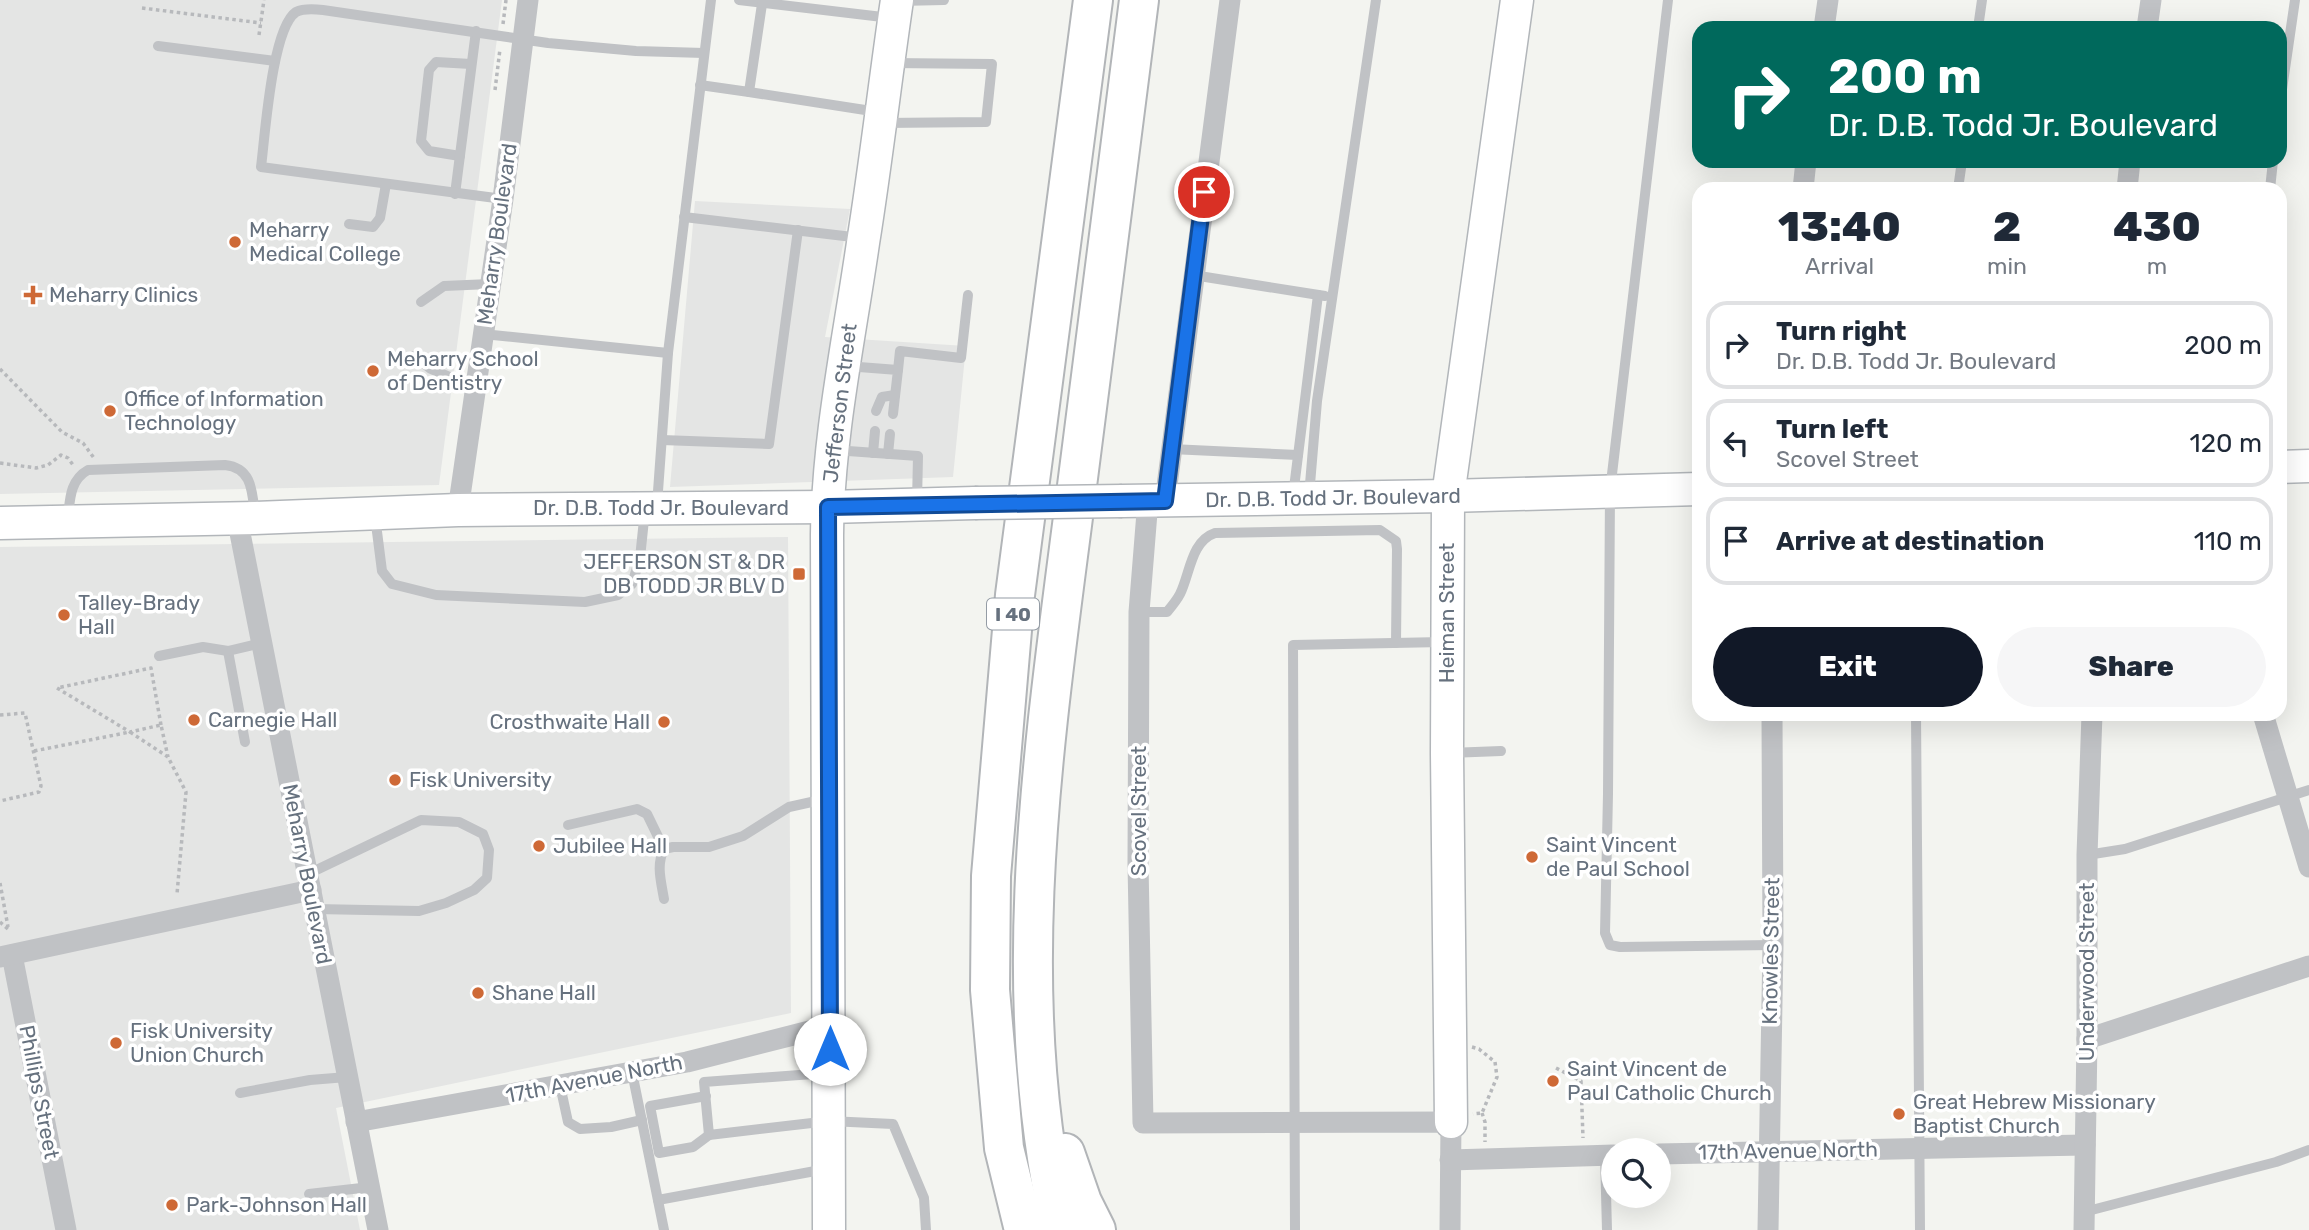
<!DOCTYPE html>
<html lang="en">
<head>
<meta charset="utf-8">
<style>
	:root { --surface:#fff; --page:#f6f6f7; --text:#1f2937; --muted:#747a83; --line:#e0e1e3; --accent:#111827 }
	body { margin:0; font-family:Rubik,sans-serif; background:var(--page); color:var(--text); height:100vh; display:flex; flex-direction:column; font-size:26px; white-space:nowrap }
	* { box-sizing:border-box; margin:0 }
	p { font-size:23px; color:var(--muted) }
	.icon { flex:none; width:38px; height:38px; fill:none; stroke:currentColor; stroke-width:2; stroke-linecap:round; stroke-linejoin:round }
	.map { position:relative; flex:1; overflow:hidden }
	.panel { position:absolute; left:1692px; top:182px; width:595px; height:539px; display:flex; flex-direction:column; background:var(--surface); border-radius:21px; box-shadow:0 7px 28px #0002 }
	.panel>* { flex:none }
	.banner { position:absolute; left:1692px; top:21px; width:595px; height:147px; border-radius:21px; box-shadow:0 7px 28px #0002; background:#00695c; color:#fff; overflow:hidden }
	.tools { position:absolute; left:1601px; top:1138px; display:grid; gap:14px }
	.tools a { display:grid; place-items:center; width:70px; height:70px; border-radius:50%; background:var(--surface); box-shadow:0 7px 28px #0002; font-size:35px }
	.pin { position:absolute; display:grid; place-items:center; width:60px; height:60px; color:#fff; margin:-30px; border:4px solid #fff; border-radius:50%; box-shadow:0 2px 7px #0007 }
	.me { position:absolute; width:77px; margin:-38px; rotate:0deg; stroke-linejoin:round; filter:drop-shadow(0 0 5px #0008) }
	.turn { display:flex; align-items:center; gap:24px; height:147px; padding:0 21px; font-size:32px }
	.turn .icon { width:91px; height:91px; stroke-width:2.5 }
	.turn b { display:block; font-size:49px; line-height:60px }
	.eta { display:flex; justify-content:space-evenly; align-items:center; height:119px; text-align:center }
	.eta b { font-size:42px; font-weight:800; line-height:49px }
	.button { display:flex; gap:14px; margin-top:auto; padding:14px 21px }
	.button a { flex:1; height:80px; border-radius:42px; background:var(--accent); color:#fff; font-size:28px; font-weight:800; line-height:80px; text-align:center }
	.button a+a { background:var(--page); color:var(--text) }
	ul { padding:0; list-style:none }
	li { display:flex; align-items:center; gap:21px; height:88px; margin:0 14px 10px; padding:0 7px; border:4px solid var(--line); border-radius:21px }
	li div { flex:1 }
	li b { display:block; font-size:26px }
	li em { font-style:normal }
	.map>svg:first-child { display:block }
	.built { fill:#e4e5e4 }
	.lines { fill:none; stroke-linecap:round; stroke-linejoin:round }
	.secondary-casing { stroke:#b2b6ba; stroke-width:35 }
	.highway-casing { stroke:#b2b5b8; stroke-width:42 }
	.path { stroke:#b7b9bc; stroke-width:3.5; stroke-dasharray:3.5 3.5; stroke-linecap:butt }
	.lane { stroke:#c0c2c5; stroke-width:10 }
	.street { stroke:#c0c2c5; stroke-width:21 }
	.secondary { stroke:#fff; stroke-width:32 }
	.highway { stroke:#fff; stroke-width:38 }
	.secondary-bridge-casing { stroke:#b2b6ba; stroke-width:35; stroke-linecap:butt }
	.secondary-bridge { stroke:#fff; stroke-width:32 }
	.route-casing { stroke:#114b97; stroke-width:18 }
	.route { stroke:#1a73e8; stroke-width:12 }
	.poi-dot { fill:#ce6936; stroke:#fff; stroke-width:2.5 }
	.labels { text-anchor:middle; stroke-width:7; stroke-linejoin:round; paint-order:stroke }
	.shield { fill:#fff; stroke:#949ca5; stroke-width:2 }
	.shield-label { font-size:19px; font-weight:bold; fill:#66717e }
	.poi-label { font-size:21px; fill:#66717e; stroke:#fff; text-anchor:start }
	.street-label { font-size:21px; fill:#66717e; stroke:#fff }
</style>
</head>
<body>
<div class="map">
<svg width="2309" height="1230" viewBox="0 0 2309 1230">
	<rect width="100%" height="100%" fill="#f3f4f0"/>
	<g class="built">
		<polygon points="0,0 502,0 439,485 0,494"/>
		<polygon points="695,201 850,209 825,337 966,346 953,477 670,487"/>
		<polygon points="788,537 791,1013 336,1108 360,1230 0,1230 0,547"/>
	</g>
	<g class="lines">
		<g class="secondary-casing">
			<g id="secondary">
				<polyline points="2280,467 2309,466"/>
				<polyline points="1122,501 1448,496 1699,489"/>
				<polyline points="0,523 255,518 458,510 828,507 975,503"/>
				<polyline points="1451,1122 1447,753 1448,496 1517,0"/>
				<path d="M829,1230L827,535C828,437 849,340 863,243C876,162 885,81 897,0"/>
			</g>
		</g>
		<g class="highway-casing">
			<g id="highway">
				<polyline points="1065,1153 1082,1202 1096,1230"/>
				<polyline points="1024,1230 1004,1148 990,990 991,876 1015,595 1093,0"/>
				<path d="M1061,1230C1007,1000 1042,756 1072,525C1094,350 1116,175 1139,0"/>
			</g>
		</g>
		<g class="path">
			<polyline points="142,8 261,23"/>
			<polyline points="503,24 506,0"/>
			<polyline points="259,35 264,0"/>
			<polyline points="495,90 500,49"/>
			<polyline points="0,369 62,432 83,443 94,458"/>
			<polyline points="0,463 36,468 48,465 61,455 68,458 73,465"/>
			<polyline points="0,715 25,713 41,786 39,792 0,801"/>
			<polyline points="161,725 151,668 57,688 130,732 161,725 168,757"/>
			<polyline points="34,751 130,732 168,757 186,792 177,894"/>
			<polyline points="0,883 8,927"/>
			<polyline points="0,922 9,930"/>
			<polyline points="1472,1047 1479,1049 1495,1062 1497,1077 1482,1113 1473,1114"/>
			<polyline points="1556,1068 1581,1081 1583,1138"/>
			<polyline points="1482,1113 1485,1122 1485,1142"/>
		</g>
		<g class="lane">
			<polyline points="739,0 891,18"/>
			<polyline points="1668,0 1610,491 1608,794 1605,933 1610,945 1620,947 1773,945"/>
			<polyline points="899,1 944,0"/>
			<polyline points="1978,28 1982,0"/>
			<polyline points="158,46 275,61"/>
			<polyline points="700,85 749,92 762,4"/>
			<polyline points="749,92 878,112"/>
			<polyline points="2280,103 2295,0"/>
			<polyline points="883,123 986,122 992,64 890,63"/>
			<polyline points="460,156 429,151 421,141 429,70 436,62 471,64"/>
			<polyline points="1958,189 1962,161"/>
			<polyline points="2270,189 2273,161"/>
			<polyline points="455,194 476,31"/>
			<path d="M503,199L261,167C265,136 272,28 296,12C304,8 315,9 323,10L548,43L636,51L704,53"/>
			<polyline points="684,217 861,238"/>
			<polyline points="349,224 373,227 380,218 386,184"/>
			<polyline points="1193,275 1325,296"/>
			<polyline points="421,302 444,286 490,284"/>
			<polyline points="483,334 668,353"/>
			<polyline points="414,356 431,369 476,388"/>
			<polyline points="846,366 898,370 893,414"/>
			<polyline points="898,370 900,351 961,358 968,295"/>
			<polyline points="876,411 882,397 895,395"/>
			<polyline points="662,440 769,444 798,230"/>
			<polyline points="1171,449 1298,455"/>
			<polyline points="834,450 918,456 917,502"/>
			<polyline points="873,453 875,431"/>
			<polyline points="888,454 890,434"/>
			<polyline points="1293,496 1318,295"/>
			<polyline points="1309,496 1317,401 1376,0"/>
			<polyline points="657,505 668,353 711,0"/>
			<polyline points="375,516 382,571 392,584 436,595 585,602 618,595 632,584 640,558 645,510"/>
			<path d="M68,517C70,499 70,480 88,470L225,465C253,468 252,493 255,515"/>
			<path d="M1139,612H1167C1172,606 1177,600 1180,594C1190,574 1191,541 1215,533L1380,530L1396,541L1397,549L1396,643"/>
			<polyline points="228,651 245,742"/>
			<polyline points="159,656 203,647 228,651 262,643"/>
			<polyline points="1916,714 1920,1230"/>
			<polyline points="1449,753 1501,751"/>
			<polyline points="568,825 637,809 647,814 664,849"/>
			<polyline points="2087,855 2125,849 2309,790"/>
			<polyline points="308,874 421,820 459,822 483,834 489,850 487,878 474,890 446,903 419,911 315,909"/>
			<path d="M664,899C661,881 656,865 664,849L673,847H709L743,836L789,807L825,799"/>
			<polyline points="632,1072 664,1230"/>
			<polyline points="827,1073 704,1082 709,1135 829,1121 893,1124 924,1198 926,1230"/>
			<polyline points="560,1085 568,1122 580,1129 611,1127 642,1120"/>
			<polyline points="240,1093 310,1080 347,1077"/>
			<polyline points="706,1096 650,1106 659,1153 693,1147 709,1135"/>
			<polyline points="1605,1155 1607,1230"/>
			<polyline points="309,1194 370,1187"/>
			<polyline points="658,1200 826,1169"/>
			<polyline points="2084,1212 2276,1162 2309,1150"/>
			<polyline points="1295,1230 1293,645 1443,642"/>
		</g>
		<g class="street">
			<polyline points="1824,28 1828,0"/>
			<polyline points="2147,28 2151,0"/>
			<polyline points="1803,189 1806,161"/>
			<polyline points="2127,189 2130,161"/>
			<polyline points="1148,500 1139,612 1138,864 1143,1123 1451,1122 1450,1230"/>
			<polyline points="1165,501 1230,0"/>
			<polyline points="458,510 503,199 528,0"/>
			<polyline points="237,518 378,1230"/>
			<polyline points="2263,714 2309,867"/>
			<polyline points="12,955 66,1230"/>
			<polyline points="0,957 311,890"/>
			<polyline points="2087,1039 2309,966"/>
			<polyline points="356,1122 687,1062 829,1026"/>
			<polyline points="1659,1154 2085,1145"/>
			<polyline points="1450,1160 1614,1155"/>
			<polyline points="1768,1230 1773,945 1772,714"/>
			<polyline points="2084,1230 2087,1039 2087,855 2092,714"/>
		</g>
		<use href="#secondary" class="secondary"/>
		<use href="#highway" class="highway"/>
		<g class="secondary-bridge-casing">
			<polyline id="secondary-bridge" points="975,503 1122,501"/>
		</g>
		<use href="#secondary-bridge" class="secondary-bridge"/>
	</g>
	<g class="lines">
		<g class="route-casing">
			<polyline id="route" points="830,1049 828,507 1165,501 1204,192"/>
		</g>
		<use href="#route" class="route"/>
	</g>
	<g class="poi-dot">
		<circle cx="235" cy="242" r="7"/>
		<path d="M29.5 284.5h7v7h7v7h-7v7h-7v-7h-7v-7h7z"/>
		<circle cx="373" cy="371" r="7"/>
		<circle cx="110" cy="411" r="7"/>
		<rect x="792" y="567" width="14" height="14" rx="3.5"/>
		<circle cx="64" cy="615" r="7"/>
		<circle cx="194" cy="720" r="7"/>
		<circle cx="664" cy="722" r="7"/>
		<circle cx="395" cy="780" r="7"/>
		<circle cx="539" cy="846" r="7"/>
		<circle cx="1532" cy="857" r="7"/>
		<circle cx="478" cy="993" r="7"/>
		<circle cx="116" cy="1043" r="7"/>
		<circle cx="1553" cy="1081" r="7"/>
		<circle cx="1899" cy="1114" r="7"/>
		<circle cx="172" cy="1205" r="7"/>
	</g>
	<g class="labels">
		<rect class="shield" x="987" y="598.5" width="52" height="31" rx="5"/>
		<g class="shield-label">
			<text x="1013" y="621">I 40</text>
		</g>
		<g class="poi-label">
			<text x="249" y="237">Meharry<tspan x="249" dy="24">Medical College</tspan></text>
			<text x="49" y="302">Meharry Clinics</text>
			<text x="387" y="366">Meharry School<tspan x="387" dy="24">of Dentistry</tspan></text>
			<text x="124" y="406">Office of Information<tspan x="124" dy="24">Technology</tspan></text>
			<text x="785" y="569" text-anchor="end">JEFFERSON ST &amp; DR<tspan x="785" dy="24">DB TODD JR BLV D</tspan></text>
			<text x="78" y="610">Talley-Brady<tspan x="78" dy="24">Hall</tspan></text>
			<text x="208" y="727">Carnegie Hall</text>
			<text x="650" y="729" text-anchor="end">Crosthwaite Hall</text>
			<text x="409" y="787">Fisk University</text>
			<text x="1546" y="852">Saint Vincent<tspan x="1546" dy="24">de Paul School</tspan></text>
			<text x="553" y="853">Jubilee Hall</text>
			<text x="492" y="1000">Shane Hall</text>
			<text x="130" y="1038">Fisk University<tspan x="130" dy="24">Union Church</tspan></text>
			<text x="1567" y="1076">Saint Vincent de<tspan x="1567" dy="24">Paul Catholic Church</tspan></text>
			<text x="1913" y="1109">Great Hebrew Missionary<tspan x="1913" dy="24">Baptist Church</tspan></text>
			<text x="186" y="1212">Park-Johnson Hall</text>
		</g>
		<g class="street-label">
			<text transform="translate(497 234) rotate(-82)" y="7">Meharry Boulevard</text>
			<text transform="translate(840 403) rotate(-83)" y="7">Jefferson Street</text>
			<text transform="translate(1333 498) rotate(-1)" y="7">Dr. D.B. Todd Jr. Boulevard</text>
			<text x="661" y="515">Dr. D.B. Todd Jr. Boulevard</text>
			<text transform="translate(1447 613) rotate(-90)" y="7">Heiman Street</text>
			<text transform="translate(1139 811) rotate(-90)" y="7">Scovel Street</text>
			<text transform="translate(307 874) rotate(79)" y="7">Meharry Boulevard</text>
			<text transform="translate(1771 951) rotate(-89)" y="7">Knowles Street</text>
			<text transform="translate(2087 972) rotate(-90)" y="7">Underwood Street</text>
			<text transform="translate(594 1079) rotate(-11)" y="7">17th Avenue North</text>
			<text transform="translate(39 1092) rotate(79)" y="7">Phillips Street</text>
			<text transform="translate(1788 1151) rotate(-1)" y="7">17th Avenue North</text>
		</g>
	</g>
</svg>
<div class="tools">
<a><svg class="icon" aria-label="search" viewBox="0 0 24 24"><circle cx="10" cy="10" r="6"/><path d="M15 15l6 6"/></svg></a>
</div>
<div class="pin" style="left:1204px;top:192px;background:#d93025"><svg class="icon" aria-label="arrive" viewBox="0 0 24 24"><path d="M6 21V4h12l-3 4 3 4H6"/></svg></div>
<svg class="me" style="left:830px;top:1049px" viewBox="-20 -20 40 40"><circle r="19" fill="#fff"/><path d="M0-13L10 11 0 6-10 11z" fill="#1a73e8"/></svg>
<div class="banner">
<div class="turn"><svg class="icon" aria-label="right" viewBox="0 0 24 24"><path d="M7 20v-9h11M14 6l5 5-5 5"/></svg><div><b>200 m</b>Dr. D.B. Todd Jr. Boulevard</div></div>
</div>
<section class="panel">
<div class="eta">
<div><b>13:40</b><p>Arrival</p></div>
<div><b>2</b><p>min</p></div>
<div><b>430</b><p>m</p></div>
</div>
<ul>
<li><svg class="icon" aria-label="right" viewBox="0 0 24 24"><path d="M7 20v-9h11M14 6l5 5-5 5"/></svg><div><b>Turn right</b><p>Dr. D.B. Todd Jr. Boulevard</p></div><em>200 m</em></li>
<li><svg class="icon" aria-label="left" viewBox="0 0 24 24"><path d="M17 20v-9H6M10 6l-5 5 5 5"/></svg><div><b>Turn left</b><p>Scovel Street</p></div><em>120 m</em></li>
<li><svg class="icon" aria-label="arrive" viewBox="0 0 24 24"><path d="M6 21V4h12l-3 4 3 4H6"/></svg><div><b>Arrive at destination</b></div><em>110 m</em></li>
</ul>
<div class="button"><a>Exit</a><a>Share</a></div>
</section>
</div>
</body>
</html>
